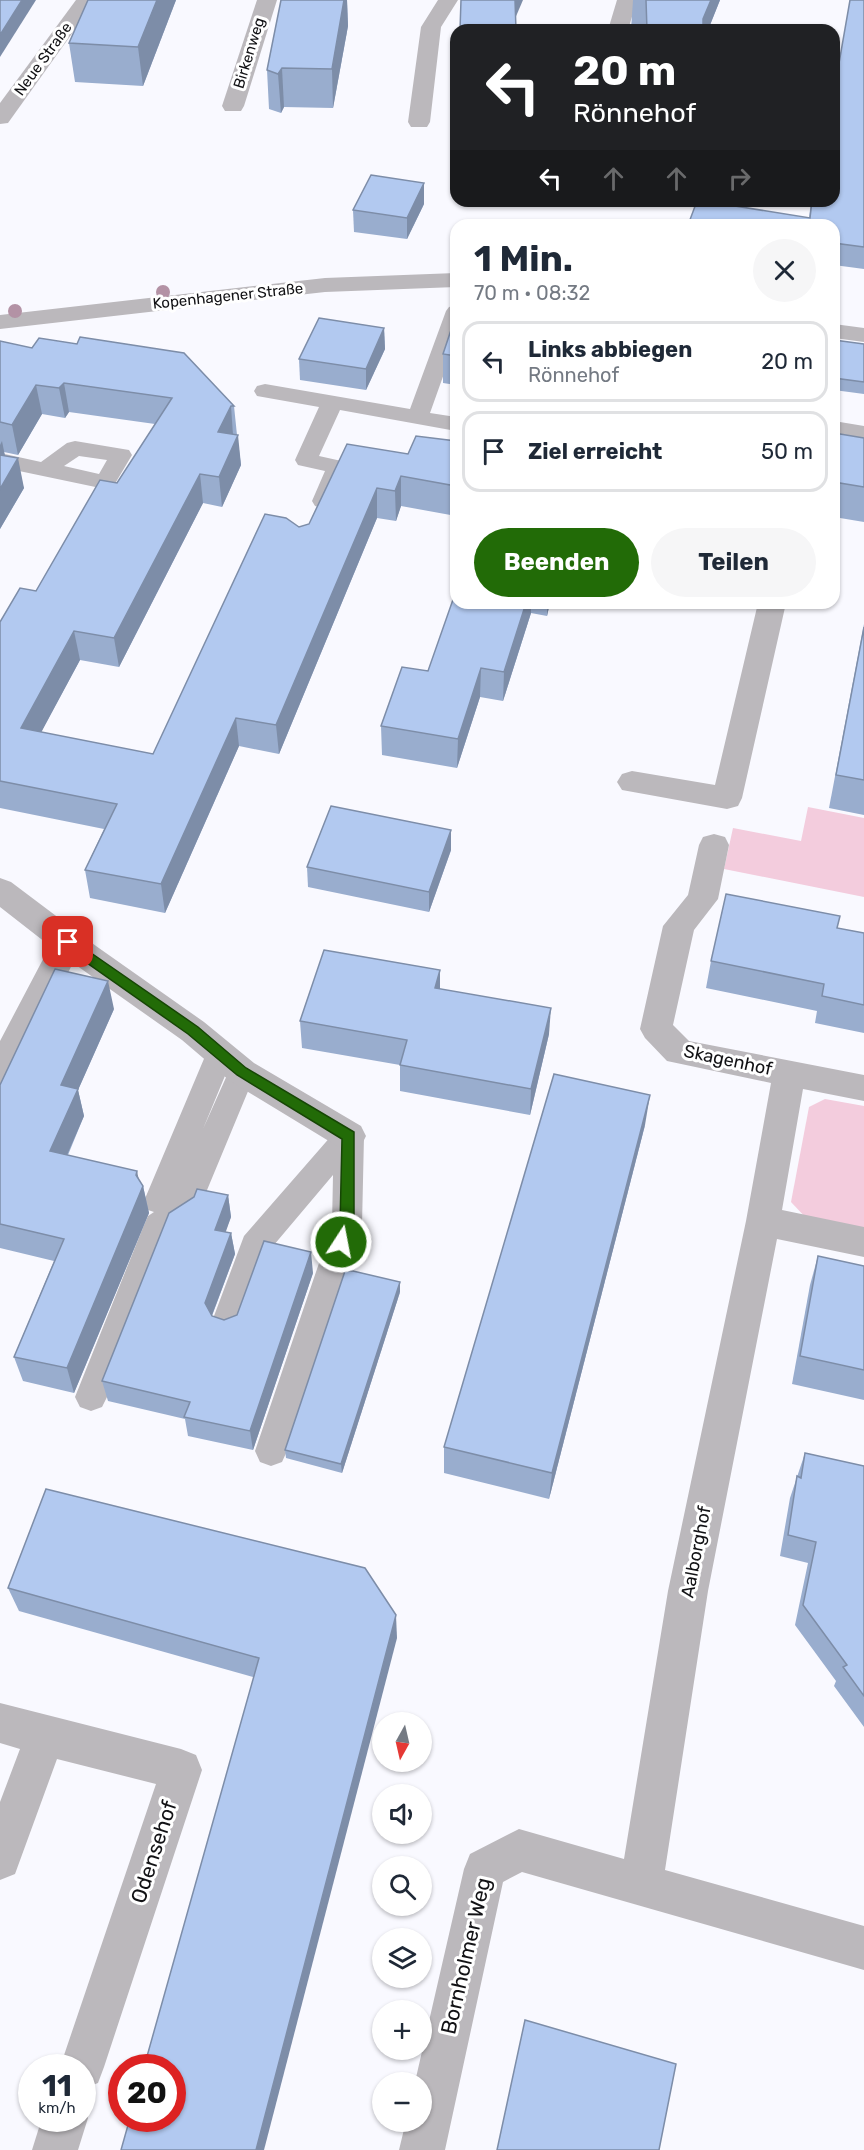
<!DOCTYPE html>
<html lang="de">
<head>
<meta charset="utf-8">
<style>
	:root { --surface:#fff; --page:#f6f6f7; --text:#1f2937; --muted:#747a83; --line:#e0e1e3; --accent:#226b07 }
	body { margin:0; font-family:Rubik,sans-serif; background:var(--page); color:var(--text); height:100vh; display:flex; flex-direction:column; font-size:22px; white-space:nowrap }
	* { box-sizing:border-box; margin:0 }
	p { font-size:20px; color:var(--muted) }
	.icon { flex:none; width:33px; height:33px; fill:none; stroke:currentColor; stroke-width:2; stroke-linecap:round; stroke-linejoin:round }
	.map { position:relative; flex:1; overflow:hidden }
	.panel { position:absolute; left:450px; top:219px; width:390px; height:390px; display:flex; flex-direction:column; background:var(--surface); border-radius:18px; box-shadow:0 2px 4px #0004 }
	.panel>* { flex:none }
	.banner { position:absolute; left:450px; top:24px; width:390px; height:183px; border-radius:18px; box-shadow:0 2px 4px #0004; background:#202124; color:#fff; overflow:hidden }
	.needle { width:39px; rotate:188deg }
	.tools { position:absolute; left:372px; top:1712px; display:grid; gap:12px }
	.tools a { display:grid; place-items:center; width:60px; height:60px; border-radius:50%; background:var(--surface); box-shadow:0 2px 4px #0004; font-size:30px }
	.speed { position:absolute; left:18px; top:2054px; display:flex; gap:12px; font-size:30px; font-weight:700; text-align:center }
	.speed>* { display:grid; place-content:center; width:78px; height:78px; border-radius:50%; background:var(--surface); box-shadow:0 2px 4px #0004; line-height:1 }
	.speed small { font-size:15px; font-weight:400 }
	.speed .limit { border:9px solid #d22; background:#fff; color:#111 }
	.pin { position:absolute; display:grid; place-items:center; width:51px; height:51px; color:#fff; margin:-26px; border-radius:12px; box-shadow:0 3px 9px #0006 }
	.me { position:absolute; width:66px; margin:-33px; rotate:11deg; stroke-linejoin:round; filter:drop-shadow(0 0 4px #0008) }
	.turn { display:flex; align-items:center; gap:21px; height:126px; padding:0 24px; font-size:27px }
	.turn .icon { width:78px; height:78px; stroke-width:2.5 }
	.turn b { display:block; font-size:42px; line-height:51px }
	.lanes { display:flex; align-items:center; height:57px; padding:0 24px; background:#0003; justify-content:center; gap:30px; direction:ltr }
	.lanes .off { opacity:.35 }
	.round { display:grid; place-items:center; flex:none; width:63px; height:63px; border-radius:32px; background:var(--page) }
	.headline { display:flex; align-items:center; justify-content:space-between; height:102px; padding:0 24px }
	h1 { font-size:36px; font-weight:700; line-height:45px }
	.primary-button { display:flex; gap:12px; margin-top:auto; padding:12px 24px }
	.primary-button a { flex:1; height:69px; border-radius:36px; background:var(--accent); color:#fff; font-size:24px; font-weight:700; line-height:69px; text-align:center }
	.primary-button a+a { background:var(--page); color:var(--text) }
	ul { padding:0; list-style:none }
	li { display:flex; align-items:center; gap:18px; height:81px; margin:0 12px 9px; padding:0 12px; border:3px solid var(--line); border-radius:18px }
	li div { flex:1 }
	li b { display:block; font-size:22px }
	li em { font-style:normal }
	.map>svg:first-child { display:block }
	.green { fill:#f3ccdd }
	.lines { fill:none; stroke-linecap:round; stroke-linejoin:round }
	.service { fill:#bbb8bc; fill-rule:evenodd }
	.pedestrian { fill:#bbb8bc; fill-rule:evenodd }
	.minor { fill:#bbb8bc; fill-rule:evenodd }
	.tree { fill:#b392a5 }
	.wall { fill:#99adce }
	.shaded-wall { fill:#7d8da8 }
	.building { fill:#b2c9f0; stroke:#7d8da8; stroke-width:1.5 }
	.route { fill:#226b07; stroke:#164605; stroke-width:1.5 }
	.labels { text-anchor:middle; stroke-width:6; stroke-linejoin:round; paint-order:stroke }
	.far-street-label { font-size:15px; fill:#121215; stroke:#fff }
	.street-label { font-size:18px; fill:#121215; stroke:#fff }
	.near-street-label { font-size:21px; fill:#121215; stroke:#fff }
</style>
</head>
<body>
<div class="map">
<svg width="864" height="2150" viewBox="0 0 864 2150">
	<rect width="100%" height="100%" fill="#f9f9ff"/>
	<g class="green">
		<polygon points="808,807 864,818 864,897 724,869 733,828 801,841"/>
		<polygon points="825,1099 864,1106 864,1232 808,1220 791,1202 809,1107"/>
	</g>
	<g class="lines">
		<g class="service">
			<polygon points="456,305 456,340 430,413 456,417 456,431 340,410 319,456 346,462 349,467 331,506 323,508 315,506 312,501 325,471 298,465 295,460 319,407 257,396 254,391 257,386 265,384 410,409 446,311 449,307"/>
			<path d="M75,441L129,450L132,455L113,487L105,489L0,467V453L41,462L67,443ZM79,456L107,460L99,474L64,466Z"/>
			<polygon points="220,1043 230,1046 234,1054 203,1129 232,1064 242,1060 252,1064 256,1072 200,1207 196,1216 171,1233 107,1397 102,1407 91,1411 80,1407 75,1397 144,1225 148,1216 154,1212 148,1210 144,1201 206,1054 210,1046"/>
			<polygon points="349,1124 359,1127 364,1136 362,1225 287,1451 282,1462 271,1466 260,1462 255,1451 332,1225 333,1175 268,1252 238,1334 227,1338 216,1334 211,1324 244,1236 339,1127"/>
		</g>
		<polygon class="pedestrian" points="714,834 725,837 729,845 718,899 694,930 673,1025 689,1041 864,1075 864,1101 803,1089 782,1210 864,1227 864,1257 777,1239 708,1591 665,1870 864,1926 864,1970 522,1872 503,1882 445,2150 399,2150 406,2121 422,2121 422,2082 415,2082 464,1869 470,1854 519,1829 624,1859 668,1591 746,1221 771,1083 667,1061 645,1038 640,1029 663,926 688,895 699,845 703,837"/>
		<g class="minor">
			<polygon points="76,0 96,0 8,123 0,124 0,103"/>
			<polygon points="257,0 277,0 244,106 241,111 225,111 222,106"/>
			<polygon points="438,0 458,0 441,27 430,122 427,127 411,127 408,122 421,27"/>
			<polygon points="617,0 637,0 628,30 608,30"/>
			<polygon points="456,273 456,287 325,292 0,329 0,315 325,278"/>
			<polygon points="834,324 864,328 864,342 834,338"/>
			<polygon points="834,421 864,426 864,442 834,437"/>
			<polygon points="758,603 786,603 742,798 738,806 727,809 622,790 617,782 622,774 632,771 715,785"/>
			<polygon points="0,878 11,882 96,946 204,1022 254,1063 361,1126 366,1136 361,1146 349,1150 337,1146 230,1081 182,1040 73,963 12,1082 0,1086 0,1041 50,946 0,907"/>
			<polygon points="0,1703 181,1749 196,1755 202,1770 104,2067 98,2083 82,2089 82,2067 60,2067 156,1784 57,1759 15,1874 0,1880 0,1802 20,1749 0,1743"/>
			<polygon points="82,2105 88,2118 78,2150 32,2150 42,2118 82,2118"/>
		</g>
	</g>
	<g class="tree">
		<circle cx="163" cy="292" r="7"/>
		<circle cx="15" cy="311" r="7"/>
	</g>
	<g class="wall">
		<polygon points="88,0 176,0 143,86 75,82 69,43"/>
		<polygon points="281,0 347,0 348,26 333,108 284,107 281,113 269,109 267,70"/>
		<polygon points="633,0 720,0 708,30 631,30"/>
		<polygon points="864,0 864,269 834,265 834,225 809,218 811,201 834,201 838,69"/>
		<polygon points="424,183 424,204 407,239 354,232 353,210"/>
		<polygon points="456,315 456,385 443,383 443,354"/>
		<polygon points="384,328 385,349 366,390 300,380 299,359"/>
		<polygon points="834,340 864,344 864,394 834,390"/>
		<polygon points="0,341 234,406 237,435 241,465 222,507 203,503 119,667 80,660 41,732 153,754 299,527 309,524 408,454 456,441 456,516 401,506 396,521 377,518 279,754 239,746 165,913 90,898 85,870 104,829 0,808 0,622 36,591 117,483 155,424 69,412 65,418 42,414 18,455 4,452 5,456 24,488 0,529"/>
		<polygon points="834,433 864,438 864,522 834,517"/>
		<polygon points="456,603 550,603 547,616 531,613 503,701 480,697 457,768 382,755 381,726 428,671"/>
		<polygon points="864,624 864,815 829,808"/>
		<polygon points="451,850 429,912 308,887 307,867"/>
		<polygon points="837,928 864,933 864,1033 815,1023 817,1011 706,988 711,961"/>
		<polygon points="440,970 440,989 549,1034 530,1115 400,1091 400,1065 302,1048 300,1021"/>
		<polygon points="114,1009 78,1090 84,1116 68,1155 139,1180 143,1186 149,1213 74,1393 23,1381 14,1357 54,1261 0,1248 0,1085"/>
		<polygon points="645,1125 549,1499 444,1473 444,1447"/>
		<polygon points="228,1195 231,1217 225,1232 231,1233 235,1254 212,1316 224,1320 237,1315 313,1273 253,1450 188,1436 185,1419 108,1401 102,1381"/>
		<polygon points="818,1256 864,1266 864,1400 792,1384 810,1285"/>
		<polygon points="400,1292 342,1473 286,1458 285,1450"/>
		<polygon points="805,1453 864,1466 864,1727 834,1686 836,1681 795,1625 808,1563 780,1556 790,1498"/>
		<polygon points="8,1588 397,1638 253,1677 19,1611"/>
	</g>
	<g class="shaded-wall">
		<polygon points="22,0 36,0 0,57 0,35"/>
		<polygon points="157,0 176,0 143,86 138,47"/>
		<polygon points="344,0 347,0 348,26 333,108 332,69"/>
		<polygon points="515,0 523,0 514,21"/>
		<polygon points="711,0 720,0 708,30 702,30 703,19"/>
		<polygon points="282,68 284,107 281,113 278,74"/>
		<polygon points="424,183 424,204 407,239 407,218"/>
		<polygon points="384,328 385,349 366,390 366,369"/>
		<polygon points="64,383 69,412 65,418 59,388"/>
		<polygon points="36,385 42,414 18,455 12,425"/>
		<polygon points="231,406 233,435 218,432"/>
		<polygon points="238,435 241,465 222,507 219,477"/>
		<polygon points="2,441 8,471 0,480 0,445"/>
		<polygon points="18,458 24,488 0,529 0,489"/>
		<polygon points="200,474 203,503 119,667 114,638"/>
		<polygon points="401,476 401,506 396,521 395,491"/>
		<polygon points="377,488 377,518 279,754 276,725"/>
		<polygon points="526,603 531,603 531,613 503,701 504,672"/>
		<polygon points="547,603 550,603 547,616"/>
		<polygon points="74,631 80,660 28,757 21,728"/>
		<polygon points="481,668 480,697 457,768 458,739"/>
		<polygon points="236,718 239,746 165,913 161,884"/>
		<polygon points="451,830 451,850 429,912 429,892"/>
		<polygon points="440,970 440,997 435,988"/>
		<polygon points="108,981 114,1009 78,1090 84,1116 57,1178 50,1151 61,1085"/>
		<polygon points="551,1008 549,1034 530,1115 531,1089"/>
		<polygon points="650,1095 645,1125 549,1499 552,1473"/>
		<polygon points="137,1171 141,1190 143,1186 149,1213 74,1393 67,1368"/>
		<polygon points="228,1195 231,1217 219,1251 215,1230"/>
		<polygon points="231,1233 235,1254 209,1323 205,1303"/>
		<polygon points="311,1252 313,1273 253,1450 250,1431"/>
		<polygon points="400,1282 400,1292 342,1473 341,1464"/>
		<polygon points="396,1615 397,1638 264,2150 256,2150"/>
	</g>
	<g class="building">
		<polygon points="0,0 22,0 0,35"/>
		<polygon points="88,0 157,0 138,47 69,43"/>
		<polygon points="281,0 344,0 332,69 282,68 278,74 267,70"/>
		<polygon points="461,0 515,0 516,30 460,30"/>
		<polygon points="646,0 711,0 703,19 703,30 647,30"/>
		<polygon points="850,0 864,0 864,247 834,243 834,225 688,225 697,201 704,201 810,218 812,201 834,201 834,69 838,69"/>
		<polygon points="371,175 424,183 407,218 353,210"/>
		<polygon points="456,315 456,356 443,354"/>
		<polygon points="319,318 384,328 366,369 299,359"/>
		<polygon points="80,337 184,353 234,406 231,406 218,432 238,435 219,477 200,474 114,638 74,631 21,728 153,754 265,514 286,518 299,527 309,524 347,444 408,454 416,436 456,441 456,486 401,476 395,491 377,488 276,725 236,718 161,884 85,870 117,804 0,781 0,622 20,588 36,591 100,480 117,483 172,398 64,383 59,388 36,385 12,425 0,422 0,341 32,348 39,338 77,344"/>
		<polygon points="834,340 864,344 864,382 834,378"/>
		<polygon points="834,433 864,438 864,487 834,482"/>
		<polygon points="0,455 18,458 0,489"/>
		<polygon points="456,591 456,603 526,603 504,672 481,668 458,739 381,726 402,667 428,671"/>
		<polygon points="864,627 864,780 836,775"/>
		<polygon points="331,806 451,830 429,892 307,867"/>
		<polygon points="726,894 840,916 837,928 864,933 864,1005 822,996 824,984 711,961"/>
		<polygon points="324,950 440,970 435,988 551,1008 531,1089 400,1065 407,1040 300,1021"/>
		<polygon points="55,969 108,981 61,1085 78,1089 50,1151 137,1171 136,1175 143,1186 67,1368 14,1357 64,1239 0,1224 0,1085"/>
		<polygon points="554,1074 650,1095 552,1473 444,1447"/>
		<polygon points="197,1189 228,1195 215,1230 231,1233 205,1303 212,1316 224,1320 237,1315 264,1241 311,1252 250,1431 184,1417 190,1402 102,1381 169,1213 194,1197"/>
		<polygon points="818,1256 864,1266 864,1370 800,1356"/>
		<polygon points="345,1271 353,1271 400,1282 341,1464 285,1450"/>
		<polygon points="805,1453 864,1466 864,1696 843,1667 847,1665 803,1605 816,1542 788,1535 797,1476 801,1478"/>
		<polygon points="46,1489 365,1568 396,1615 256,2150 121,2150 130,2118 172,2118 172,2067 144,2067 259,1658 8,1588"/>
		<polygon points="525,2020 676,2064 659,2150 497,2150"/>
	</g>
	<polygon class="route" points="68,937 198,1027 246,1068 354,1132 354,1225 347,1246 336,1246 334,1242 340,1225 342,1139 237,1075 188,1034 63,946 63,939"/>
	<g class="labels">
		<g class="far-street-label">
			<text transform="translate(249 53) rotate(-73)" y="5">Birkenweg</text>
			<text transform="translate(43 59) rotate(-54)" y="5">Neue Straße</text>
			<text transform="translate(228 296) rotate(-6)" y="5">Kopenhagener Straße</text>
		</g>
		<g class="street-label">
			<text transform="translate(728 1060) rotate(12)" y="6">Skagenhof</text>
			<text transform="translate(696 1552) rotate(-79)" y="6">Aalborghof</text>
		</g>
		<g class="near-street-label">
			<text transform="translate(154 1852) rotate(-72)" y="7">Odensehof</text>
			<text transform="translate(466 1956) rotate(-77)" y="7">Bornholmer Weg</text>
		</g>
	</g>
</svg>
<div class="tools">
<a><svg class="needle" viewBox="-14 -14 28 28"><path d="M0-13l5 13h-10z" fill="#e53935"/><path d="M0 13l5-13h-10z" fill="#747a83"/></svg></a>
<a><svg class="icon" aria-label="sound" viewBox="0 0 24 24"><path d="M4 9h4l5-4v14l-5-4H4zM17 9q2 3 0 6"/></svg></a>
<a><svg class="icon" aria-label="search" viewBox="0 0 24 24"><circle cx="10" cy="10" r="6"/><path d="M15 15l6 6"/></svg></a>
<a><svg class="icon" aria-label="layers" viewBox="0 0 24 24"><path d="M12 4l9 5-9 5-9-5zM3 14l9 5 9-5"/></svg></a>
<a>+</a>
<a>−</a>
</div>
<div class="speed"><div>11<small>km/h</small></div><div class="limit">20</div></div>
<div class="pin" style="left:68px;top:942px;background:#d93025"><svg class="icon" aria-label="arrive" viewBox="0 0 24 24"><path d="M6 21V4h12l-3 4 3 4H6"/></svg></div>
<svg class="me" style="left:341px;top:1242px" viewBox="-20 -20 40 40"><circle r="17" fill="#226b07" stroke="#fff" stroke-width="3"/><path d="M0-11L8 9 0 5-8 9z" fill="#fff"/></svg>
<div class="banner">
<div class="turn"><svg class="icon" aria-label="left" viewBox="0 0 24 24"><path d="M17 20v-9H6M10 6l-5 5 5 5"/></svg><div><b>20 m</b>Rönnehof</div></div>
<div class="lanes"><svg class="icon" aria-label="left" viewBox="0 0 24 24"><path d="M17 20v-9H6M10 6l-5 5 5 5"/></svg><svg class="icon off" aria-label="ahead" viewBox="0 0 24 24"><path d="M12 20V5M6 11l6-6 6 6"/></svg><svg class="icon off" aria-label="ahead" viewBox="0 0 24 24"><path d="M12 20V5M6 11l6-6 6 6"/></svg><svg class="icon off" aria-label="right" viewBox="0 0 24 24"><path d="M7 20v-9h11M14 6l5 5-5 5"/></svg></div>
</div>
<section class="panel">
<div class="headline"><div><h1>1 Min.</h1><p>70 m · 08:32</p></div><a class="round"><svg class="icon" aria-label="close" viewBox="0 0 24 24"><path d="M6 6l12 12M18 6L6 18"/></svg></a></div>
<ul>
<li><svg class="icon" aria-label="left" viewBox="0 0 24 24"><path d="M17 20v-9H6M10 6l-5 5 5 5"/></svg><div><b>Links abbiegen</b><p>Rönnehof</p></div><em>20 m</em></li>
<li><svg class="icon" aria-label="arrive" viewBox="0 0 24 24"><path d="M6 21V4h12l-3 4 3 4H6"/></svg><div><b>Ziel erreicht</b></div><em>50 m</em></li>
</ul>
<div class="primary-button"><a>Beenden</a><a>Teilen</a></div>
</section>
</div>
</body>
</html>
